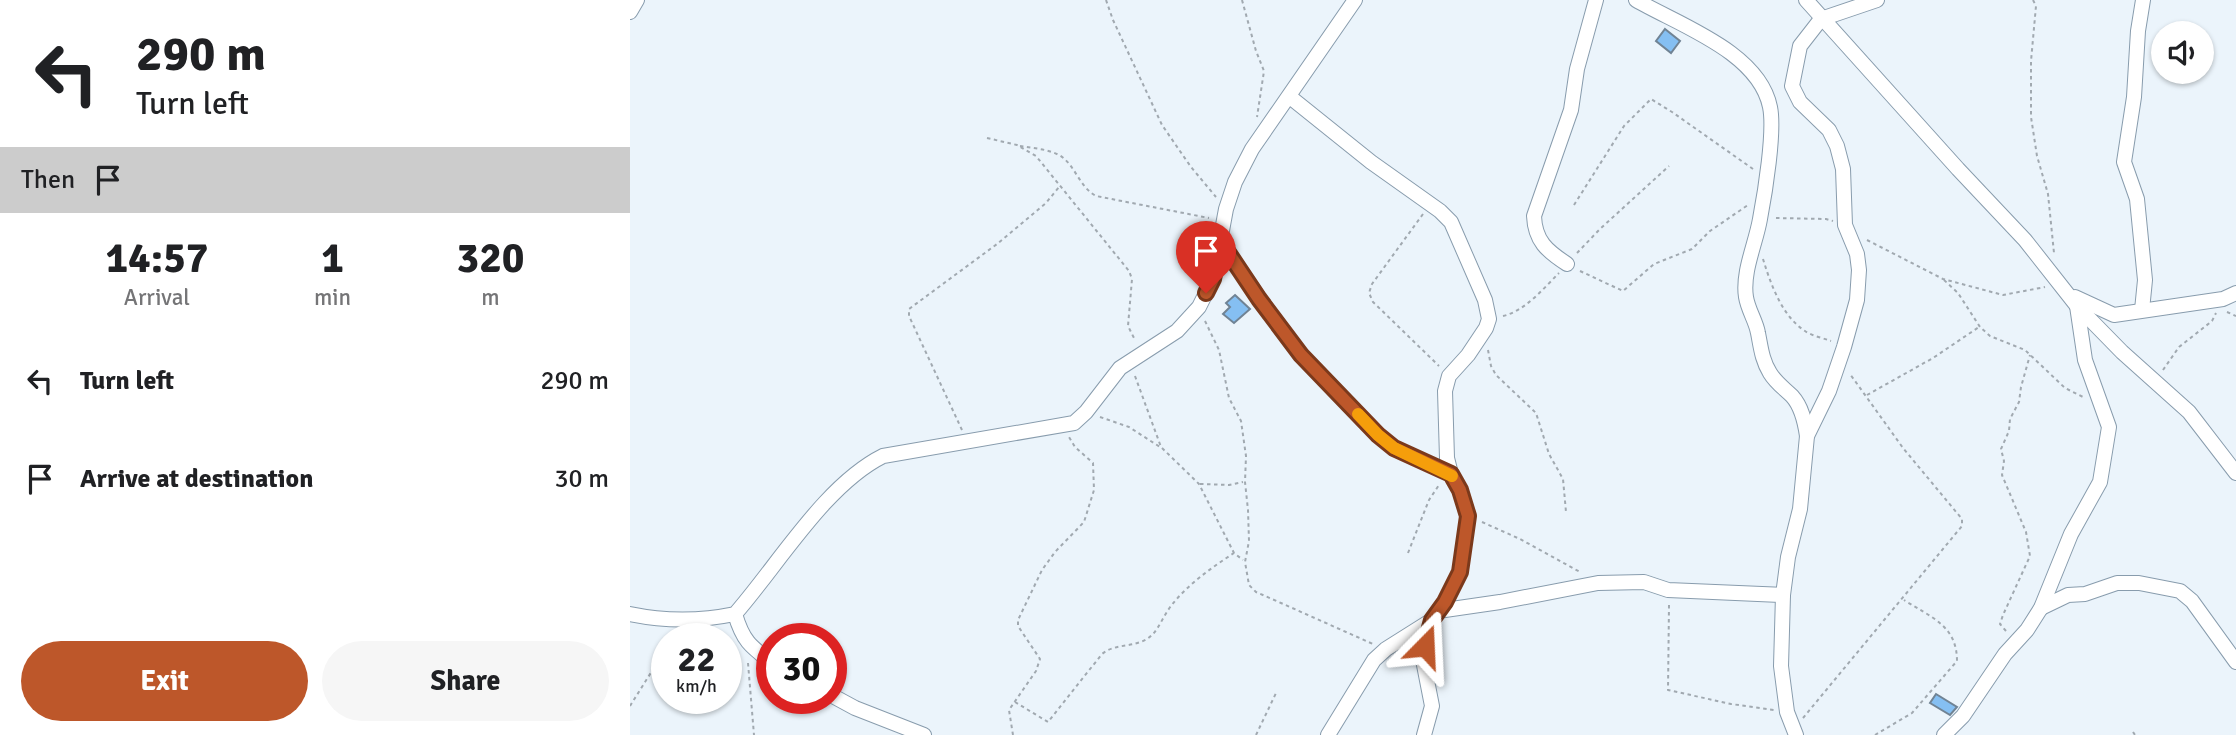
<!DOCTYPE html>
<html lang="en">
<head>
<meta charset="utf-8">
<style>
	:root { --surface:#fff; --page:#f6f6f6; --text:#202124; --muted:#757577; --accent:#bd572a }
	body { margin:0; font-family:Signika,sans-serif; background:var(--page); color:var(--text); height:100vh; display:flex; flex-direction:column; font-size:26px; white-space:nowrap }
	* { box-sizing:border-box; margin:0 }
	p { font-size:23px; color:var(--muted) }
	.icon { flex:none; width:38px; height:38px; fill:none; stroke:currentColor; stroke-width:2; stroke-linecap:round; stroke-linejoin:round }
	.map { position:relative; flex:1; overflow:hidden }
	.sheet { display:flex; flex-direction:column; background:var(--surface); width:630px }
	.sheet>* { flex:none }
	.hud { background:#fff; color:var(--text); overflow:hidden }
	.fabs { position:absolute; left:1521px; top:21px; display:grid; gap:14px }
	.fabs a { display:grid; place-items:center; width:63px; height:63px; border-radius:50%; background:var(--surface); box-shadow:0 2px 5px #0004; font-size:35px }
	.speed { position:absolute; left:21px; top:623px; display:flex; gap:14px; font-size:35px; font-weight:700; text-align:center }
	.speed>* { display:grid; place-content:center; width:91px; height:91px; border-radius:50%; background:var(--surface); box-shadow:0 2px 5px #0004; line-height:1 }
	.speed small { font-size:18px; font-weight:400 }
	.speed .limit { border:10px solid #d22; background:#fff; color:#111 }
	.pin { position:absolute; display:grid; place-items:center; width:60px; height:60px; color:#fff; margin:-72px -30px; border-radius:50% 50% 50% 0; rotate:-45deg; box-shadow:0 0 7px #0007 }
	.pin .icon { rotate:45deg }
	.me { position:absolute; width:77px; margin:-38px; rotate:21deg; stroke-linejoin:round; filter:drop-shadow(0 0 5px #0008) }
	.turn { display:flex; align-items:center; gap:24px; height:147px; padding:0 21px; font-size:32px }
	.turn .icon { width:91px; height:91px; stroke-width:2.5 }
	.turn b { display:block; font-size:49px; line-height:60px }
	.then { display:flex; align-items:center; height:66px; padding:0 21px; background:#0003; gap:14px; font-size:26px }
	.eta { display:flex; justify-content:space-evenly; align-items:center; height:119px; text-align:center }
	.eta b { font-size:42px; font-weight:700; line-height:49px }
	.cta { display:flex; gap:14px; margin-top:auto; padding:14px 21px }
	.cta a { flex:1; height:80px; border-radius:42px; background:var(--accent); color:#fff; font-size:28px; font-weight:700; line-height:80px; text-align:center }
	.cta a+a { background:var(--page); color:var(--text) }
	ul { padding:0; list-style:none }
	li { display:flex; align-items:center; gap:21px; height:98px; padding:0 21px }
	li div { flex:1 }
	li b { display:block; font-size:26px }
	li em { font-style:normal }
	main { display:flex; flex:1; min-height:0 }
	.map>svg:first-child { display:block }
	.building { fill:#85bff2; stroke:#708394; stroke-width:2 }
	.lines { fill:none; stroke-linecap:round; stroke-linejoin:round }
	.minor-casing { stroke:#889cad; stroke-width:16 }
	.path { stroke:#a1a9b0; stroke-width:2; stroke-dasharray:3.5 3.5; stroke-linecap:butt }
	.minor { stroke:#fff; stroke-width:14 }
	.route-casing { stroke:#7b391b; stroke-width:18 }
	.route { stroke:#bd572a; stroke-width:12 }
	.slow { stroke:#f59e0b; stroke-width:12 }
</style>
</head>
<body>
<main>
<section class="sheet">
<div class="hud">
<div class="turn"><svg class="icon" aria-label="left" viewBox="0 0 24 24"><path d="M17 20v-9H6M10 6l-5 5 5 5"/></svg><div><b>290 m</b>Turn left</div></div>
<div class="then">Then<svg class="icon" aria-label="arrive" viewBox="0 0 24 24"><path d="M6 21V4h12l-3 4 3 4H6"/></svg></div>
</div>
<div class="eta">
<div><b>14:57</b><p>Arrival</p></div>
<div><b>1</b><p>min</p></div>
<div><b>320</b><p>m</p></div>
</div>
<ul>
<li><svg class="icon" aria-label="left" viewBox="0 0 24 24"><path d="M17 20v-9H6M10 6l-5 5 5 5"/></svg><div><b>Turn left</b></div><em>290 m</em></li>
<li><svg class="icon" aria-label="arrive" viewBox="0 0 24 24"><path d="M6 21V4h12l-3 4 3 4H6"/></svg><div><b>Arrive at destination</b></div><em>30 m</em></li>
</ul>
<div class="cta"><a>Exit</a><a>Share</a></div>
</section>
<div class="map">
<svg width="1606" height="735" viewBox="0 0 1606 735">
	<rect width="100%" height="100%" fill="#ebf4fb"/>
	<g class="building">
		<polygon points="1035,29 1050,41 1041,53 1026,41"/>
		<polygon points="605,295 620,309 604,323 593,314 600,307 596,303"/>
		<polygon points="1306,694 1327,707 1320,715 1300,703"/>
	</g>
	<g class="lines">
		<g class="minor-casing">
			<g id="minor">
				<path d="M1006,0C1049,25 1129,52 1140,107C1145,131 1135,193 1130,219C1126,243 1112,272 1116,297C1118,310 1126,321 1128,333C1131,348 1132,360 1140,373C1146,383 1155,389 1162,396C1172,407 1175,422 1177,436"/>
				<polyline points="1176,0 1328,169 1395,240 1447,306 1492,352 1559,412 1606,473"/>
				<polyline points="0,12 7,0"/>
				<polyline points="660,97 741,162 810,211 821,222 855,300 859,319 856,328 838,355 819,376 815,391 817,458 821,474 830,490 838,516 830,572 815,602 802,620 756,649 744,660 698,735"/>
				<polyline points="591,242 629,298 671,355 748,435 764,448 821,474"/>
				<path d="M937,264C917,251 905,241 904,216L941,110L947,69L966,0"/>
				<polyline points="1445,297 1484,315 1593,299 1606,293"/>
				<polyline points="1512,310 1515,280 1507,199 1494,162 1504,97 1508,31 1513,0"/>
				<polyline points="1411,608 1438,595 1455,594 1487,583 1509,583 1550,591 1562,601 1606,662"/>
				<polyline points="808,611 870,602 968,583 1014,582 1038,590 1153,595"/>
				<path d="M0,614C34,621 71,621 105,614C148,565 195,485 253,456L444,423L456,412L490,368L547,331L569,307L583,279L596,209L605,182L622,149L725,0"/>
				<path d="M105,614C113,641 120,646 142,663"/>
				<polyline points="201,695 225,708 294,735"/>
				<polyline points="794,735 802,706 793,660 802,620"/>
				<polyline points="1166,735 1157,712 1151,666 1153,595 1158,557 1170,509 1177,436 1199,391 1214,347 1227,300 1229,270 1227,254 1215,225 1213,169 1207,146 1199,130 1170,102 1162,86 1170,46 1191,19 1247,0"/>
				<polyline points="1314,735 1333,716 1375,654 1397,630 1411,608 1441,534 1470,482 1479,427 1455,360 1447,306"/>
			</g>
		</g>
		<g class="path">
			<polyline points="476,0 483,20 532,125 561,167 586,197"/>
			<polyline points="612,0 626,51 634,71 627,117"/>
			<polyline points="1403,0 1406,6 1401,61 1401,117 1407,156 1418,194 1424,253"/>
			<polyline points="357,138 387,145 406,156 499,271 502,279 498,326 505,340"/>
			<path d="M390,146C403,148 417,149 429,155C445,164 449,187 466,196L579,218"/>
			<polyline points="944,205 994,126 1021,99 1042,112 1123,169"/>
			<polyline points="793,214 742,284 739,293 743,302 809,366"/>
			<polyline points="1146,218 1196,219 1203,221"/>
			<polyline points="1237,240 1313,279 1373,295 1415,287"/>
			<polyline points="947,253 970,229 1039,166"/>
			<path d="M1133,259C1141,285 1152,316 1175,331C1182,336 1193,338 1201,341"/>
			<polyline points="950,271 993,291 1024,264 1062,249 1080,231 1118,205"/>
			<polyline points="1314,280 1328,293 1350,327 1360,336 1395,350 1435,388 1453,397"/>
			<polyline points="1597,312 1606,316"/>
			<path d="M873,316C895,311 914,288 929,273"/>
			<polyline points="575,321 589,350 599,398 611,421 616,456 615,482 618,510 619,541 615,562 619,585 626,592 651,603 743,644"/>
			<polyline points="858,350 861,366 866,375 906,413 919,454 933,479 936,512"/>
			<polyline points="1533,370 1549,347 1582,321 1586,313"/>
			<polyline points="505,376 531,447 569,484 604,553 613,560"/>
			<polyline points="1237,395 1303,358 1349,327"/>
			<polyline points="470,417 499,427 530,447"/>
			<polyline points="332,430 279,316 279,309 367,244 416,203 429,187"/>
			<polyline points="570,484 599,485 613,482"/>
			<polyline points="852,522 890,539 950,572"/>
			<polyline points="778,553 799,500 809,485"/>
			<polyline points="1039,605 1038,690 1101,704 1144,710"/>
			<polyline points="1376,631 1370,624 1373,615 1400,556 1396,532 1372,475 1374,461 1371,449 1379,431 1380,419 1389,402 1391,387 1400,355"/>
			<polyline points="118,663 124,735"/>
			<path d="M385,702L418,722L472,654C486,642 509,649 523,634C530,626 534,615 541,606C557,585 581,568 604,553"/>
			<polyline points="0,706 37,647"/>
			<polyline points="1173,718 1332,526 1332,519 1273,448 1220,374"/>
			<polyline points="1503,732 1505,735"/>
			<polyline points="383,735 379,710 406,671 410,659 388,626 388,620 412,570 425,552 454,522 464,490 463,463 445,447 439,437"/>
			<polyline points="626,735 647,691"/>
			<path d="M1245,735L1282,713L1327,661C1327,625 1300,617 1274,600"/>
		</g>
		<use href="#minor" class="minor"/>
	</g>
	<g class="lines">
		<g class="route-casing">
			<polyline id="route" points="576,293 583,279 591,242 629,299 671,355 748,435 764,448 821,474 830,490 838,516 830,572 815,602 802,620 795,646"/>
		</g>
		<use href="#route" class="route"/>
		<polyline class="slow" points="728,414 748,435 764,448 822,476"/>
	</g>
</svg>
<div class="fabs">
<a><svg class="icon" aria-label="sound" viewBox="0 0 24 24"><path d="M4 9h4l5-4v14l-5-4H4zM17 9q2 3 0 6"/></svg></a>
</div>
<div class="speed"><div>22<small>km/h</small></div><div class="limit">30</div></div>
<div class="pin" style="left:576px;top:293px;background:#d93025"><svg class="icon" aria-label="arrive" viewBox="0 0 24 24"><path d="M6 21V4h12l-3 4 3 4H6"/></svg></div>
<svg class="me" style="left:795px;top:646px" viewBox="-20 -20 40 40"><path d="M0-17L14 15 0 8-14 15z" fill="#bd572a" stroke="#fff" stroke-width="4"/></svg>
</div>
</main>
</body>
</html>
